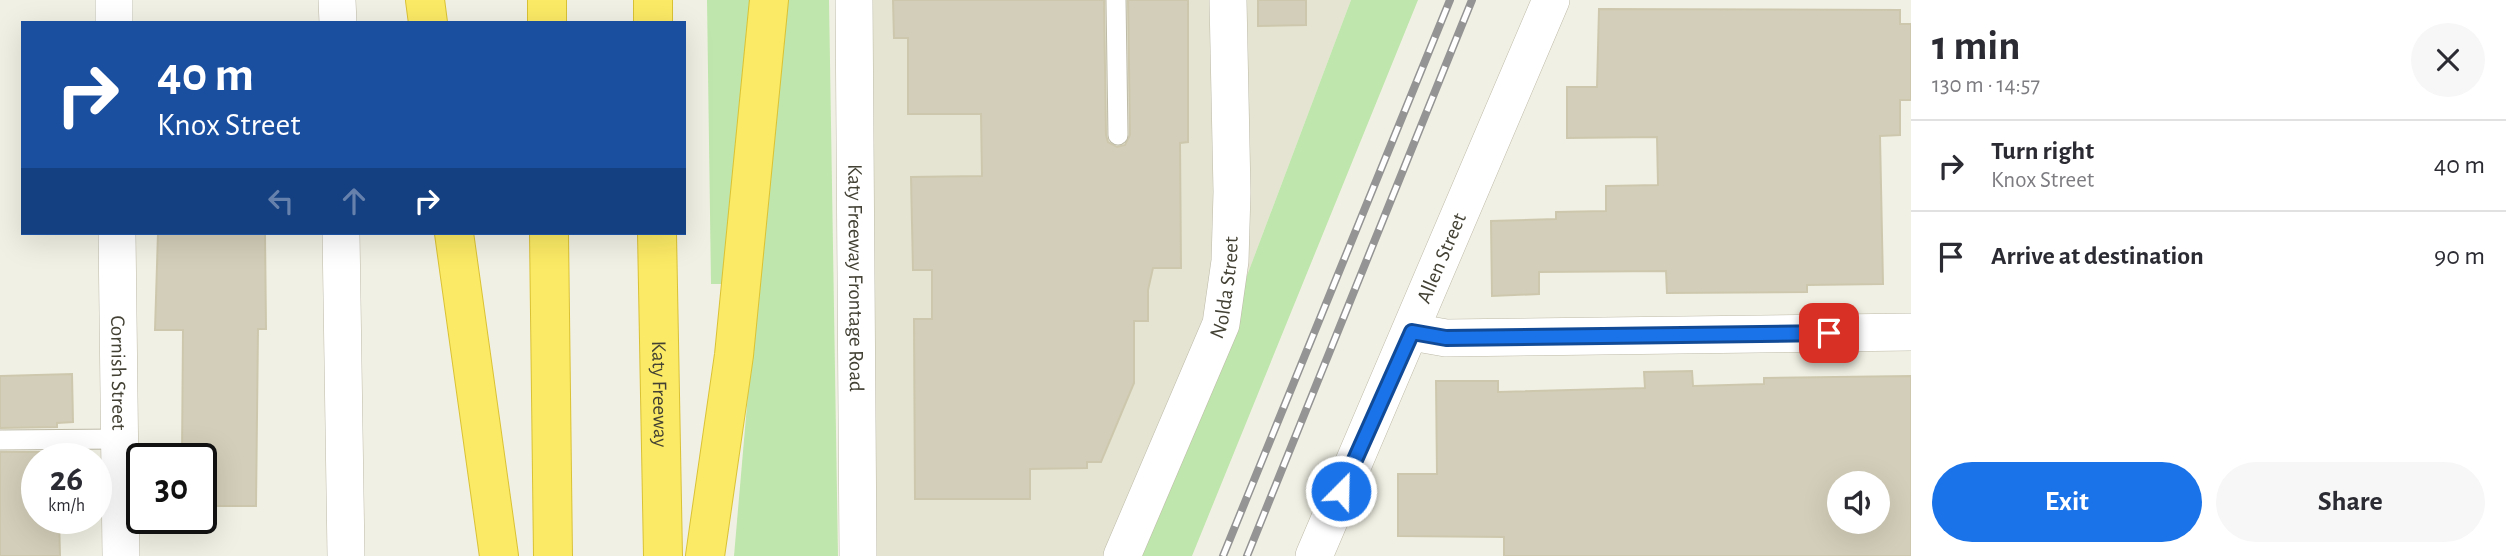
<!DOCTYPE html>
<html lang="en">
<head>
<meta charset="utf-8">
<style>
	:root { --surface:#fff; --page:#f7f7f7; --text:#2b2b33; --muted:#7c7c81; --line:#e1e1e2; --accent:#1a73e8 }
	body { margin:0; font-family:"Alegreya Sans",sans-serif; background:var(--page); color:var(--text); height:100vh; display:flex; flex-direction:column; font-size:26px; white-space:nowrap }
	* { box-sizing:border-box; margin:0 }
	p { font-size:23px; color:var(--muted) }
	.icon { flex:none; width:38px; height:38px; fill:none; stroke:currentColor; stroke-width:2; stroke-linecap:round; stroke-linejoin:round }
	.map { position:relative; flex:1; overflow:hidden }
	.drawer { display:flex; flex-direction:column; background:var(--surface); width:595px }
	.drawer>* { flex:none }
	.hud { position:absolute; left:21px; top:21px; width:665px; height:214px; border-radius:0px; box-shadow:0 7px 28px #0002; background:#1a4fa0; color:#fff; overflow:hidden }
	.buttons { position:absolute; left:1827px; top:471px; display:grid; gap:14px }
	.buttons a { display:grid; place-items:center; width:63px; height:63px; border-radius:50%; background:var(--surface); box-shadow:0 7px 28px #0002; font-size:35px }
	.speed { position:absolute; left:21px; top:443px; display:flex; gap:14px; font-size:35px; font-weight:700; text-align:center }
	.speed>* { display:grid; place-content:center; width:91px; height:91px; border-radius:50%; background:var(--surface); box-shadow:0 7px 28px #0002; line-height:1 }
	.speed small { font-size:18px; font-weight:400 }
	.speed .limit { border:4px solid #111; border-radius:10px; background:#fff; color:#111 }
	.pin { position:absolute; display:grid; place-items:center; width:60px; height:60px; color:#fff; margin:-30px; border-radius:14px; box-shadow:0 4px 10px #0006 }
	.me { position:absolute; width:77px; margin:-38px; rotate:23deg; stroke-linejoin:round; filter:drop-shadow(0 0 5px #0008) }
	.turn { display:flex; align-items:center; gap:24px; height:147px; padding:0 21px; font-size:32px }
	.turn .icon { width:91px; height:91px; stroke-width:2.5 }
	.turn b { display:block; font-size:49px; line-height:60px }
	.lanes { display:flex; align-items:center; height:66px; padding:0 21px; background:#0003; justify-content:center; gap:35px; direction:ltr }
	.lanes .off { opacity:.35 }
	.round { display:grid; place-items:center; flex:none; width:74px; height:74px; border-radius:37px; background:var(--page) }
	.head { display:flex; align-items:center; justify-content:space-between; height:119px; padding:0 21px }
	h1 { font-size:42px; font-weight:700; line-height:52px }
	.action { display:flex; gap:14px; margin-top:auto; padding:14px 21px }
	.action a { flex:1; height:80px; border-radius:42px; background:var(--accent); color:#fff; font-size:28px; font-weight:700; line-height:80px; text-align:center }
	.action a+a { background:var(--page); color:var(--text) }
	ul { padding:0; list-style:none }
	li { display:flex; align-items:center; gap:21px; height:91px; padding:0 21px; border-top:2px solid var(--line) }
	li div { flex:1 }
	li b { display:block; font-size:26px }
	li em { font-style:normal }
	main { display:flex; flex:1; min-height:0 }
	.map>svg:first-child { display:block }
	.residential { fill:#e5e4d2 }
	.green { fill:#bfe6ac }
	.building { fill:#d3ceb9; stroke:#cdc8ad; stroke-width:2; fill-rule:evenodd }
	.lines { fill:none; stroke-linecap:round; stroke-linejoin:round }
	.service-casing { stroke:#bdbaa7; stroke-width:21 }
	.minor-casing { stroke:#bdbaa7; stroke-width:38 }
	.motorway-casing { stroke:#dac235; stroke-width:40 }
	.service { stroke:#fff; stroke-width:19 }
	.minor { stroke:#fff; stroke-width:37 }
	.motorway { stroke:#fbea65; stroke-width:38 }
	.rail-casing { stroke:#949494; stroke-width:8 }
	.rail { stroke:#fff; stroke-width:5; stroke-dasharray:16; stroke-linecap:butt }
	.route-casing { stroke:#114b97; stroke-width:18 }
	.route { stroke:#1a73e8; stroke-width:12 }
	.labels { text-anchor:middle; stroke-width:6; stroke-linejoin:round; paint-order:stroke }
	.street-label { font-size:21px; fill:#434134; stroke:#fff }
</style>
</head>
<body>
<main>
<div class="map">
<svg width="1911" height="556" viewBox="0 0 1911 556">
	<rect width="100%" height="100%" fill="#f1f0e4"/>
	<g class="residential">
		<polygon points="866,0 1214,0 1214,257 1206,309 1185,374 1104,556 876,556"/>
		<polygon points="1243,0 1351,0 1231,318"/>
	</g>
	<g class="green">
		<polygon points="707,0 758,0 732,284 711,284"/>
		<polygon points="782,0 829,0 838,556 734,556"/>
		<polygon points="1351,0 1418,0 1192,556 1135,556 1231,318"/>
	</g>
	<g class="building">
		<polygon points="893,0 1104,0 1106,135 1108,142 1117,147 1125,145 1130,135 1128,0 1188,0 1188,142 1180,143 1181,268 1153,268 1148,290 1148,321 1134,321 1134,383 1101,462 1087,462 1087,468 1030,469 1030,499 915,499 914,319 932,319 932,270 913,270 911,177 982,176 981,114 908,114 908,38 894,38"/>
		<polygon points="1258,0 1306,0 1306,25 1258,26"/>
		<polygon points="1599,9 1900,10 1900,24 1911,24 1911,100 1900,100 1900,135 1880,136 1883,284 1807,285 1807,292 1667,293 1666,271 1539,272 1539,294 1492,296 1491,221 1556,219 1556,212 1606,211 1606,186 1658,185 1657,137 1567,138 1567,87 1597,87"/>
		<polygon points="158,233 265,233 266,329 258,329 256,506 201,506 201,458 182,458 183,330 155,330"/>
		<path d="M1692,371L1693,386L1764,384V378L1911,376V556H1504V537L1398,536V474H1437L1436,381H1498V392L1645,388L1644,372ZM1839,483H1878V522H1839Z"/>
		<polygon points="72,374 73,422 57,423 57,427 0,428 0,376"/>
		<polygon points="0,452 57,452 57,458 37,458 37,518 59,518 60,556 0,556"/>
	</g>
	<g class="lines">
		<g class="service-casing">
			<g id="service">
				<polyline points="1116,0 1118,135"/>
				<polyline points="0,440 119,439"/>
			</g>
		</g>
		<g class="minor-casing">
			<g id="minor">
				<polyline points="114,0 114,23"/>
				<polyline points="337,0 338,23"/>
				<path id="s1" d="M854,0L858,556"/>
				<path id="s2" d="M117,233L121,556"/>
				<polyline points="341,233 346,556"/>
				<polyline points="1412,332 1446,338 1911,332"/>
				<path id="s3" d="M1122,556L1221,324L1230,261L1232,192L1228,0"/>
				<path id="s4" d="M1314,556L1551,0"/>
			</g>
		</g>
		<g class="motorway-casing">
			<g id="motorway">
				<polyline points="425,0 428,23"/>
				<polyline points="547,0 547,23"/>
				<polyline points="653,0 653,23"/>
				<polyline points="454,233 499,556"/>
				<polyline points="549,233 553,556"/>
				<path id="s5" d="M657,233L663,556"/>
				<polyline points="705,556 734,355 769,0"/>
			</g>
		</g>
		<use href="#service" class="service"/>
		<use href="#minor" class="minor"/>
		<use href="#motorway" class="motorway"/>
		<g class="rail-casing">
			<g id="rail">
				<polyline points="1223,556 1450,0"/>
				<polyline points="1247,556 1472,0"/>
			</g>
		</g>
		<use href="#rail" class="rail"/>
	</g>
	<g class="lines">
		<g class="route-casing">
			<polyline id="route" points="1341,491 1412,332 1446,338 1829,333"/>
		</g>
		<use href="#route" class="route"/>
	</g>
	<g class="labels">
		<g class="street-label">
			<text dy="7" stroke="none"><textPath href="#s4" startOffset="324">Allen Street</textPath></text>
			<text dy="7" stroke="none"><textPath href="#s1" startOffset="278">Katy Freeway Frontage Road</textPath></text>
			<text dy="7" stroke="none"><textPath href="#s3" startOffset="289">Nolda Street</textPath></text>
			<text dy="7" stroke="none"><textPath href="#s2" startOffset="140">Cornish Street</textPath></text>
			<text dy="7" stroke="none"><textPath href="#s5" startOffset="161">Katy Freeway</textPath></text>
		</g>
	</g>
</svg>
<div class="buttons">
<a><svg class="icon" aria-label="sound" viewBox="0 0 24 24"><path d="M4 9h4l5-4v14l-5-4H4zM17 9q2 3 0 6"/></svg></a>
</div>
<div class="speed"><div>26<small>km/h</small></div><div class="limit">30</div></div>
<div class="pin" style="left:1829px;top:333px;background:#d93025"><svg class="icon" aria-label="arrive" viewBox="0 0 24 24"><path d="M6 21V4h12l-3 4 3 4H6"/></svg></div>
<svg class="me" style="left:1341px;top:491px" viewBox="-20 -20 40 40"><circle r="17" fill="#1a73e8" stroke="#fff" stroke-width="3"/><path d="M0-11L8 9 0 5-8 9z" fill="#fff"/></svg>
<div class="hud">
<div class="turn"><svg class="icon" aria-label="right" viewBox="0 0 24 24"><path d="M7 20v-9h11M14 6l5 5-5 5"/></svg><div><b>40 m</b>Knox Street</div></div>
<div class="lanes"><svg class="icon off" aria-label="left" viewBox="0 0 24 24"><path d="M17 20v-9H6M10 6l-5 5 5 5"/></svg><svg class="icon off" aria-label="ahead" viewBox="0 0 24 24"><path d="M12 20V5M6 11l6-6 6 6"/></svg><svg class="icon" aria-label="right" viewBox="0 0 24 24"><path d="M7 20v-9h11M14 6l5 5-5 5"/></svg></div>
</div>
</div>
<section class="drawer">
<div class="head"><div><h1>1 min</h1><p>130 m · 14:57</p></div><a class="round"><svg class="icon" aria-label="close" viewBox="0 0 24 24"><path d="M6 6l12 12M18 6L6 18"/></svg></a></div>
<ul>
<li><svg class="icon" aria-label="right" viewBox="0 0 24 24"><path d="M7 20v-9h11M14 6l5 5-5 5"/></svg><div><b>Turn right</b><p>Knox Street</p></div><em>40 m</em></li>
<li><svg class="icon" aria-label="arrive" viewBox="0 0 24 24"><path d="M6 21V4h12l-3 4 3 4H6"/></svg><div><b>Arrive at destination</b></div><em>90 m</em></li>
</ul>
<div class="action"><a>Exit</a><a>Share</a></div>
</section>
</main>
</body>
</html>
